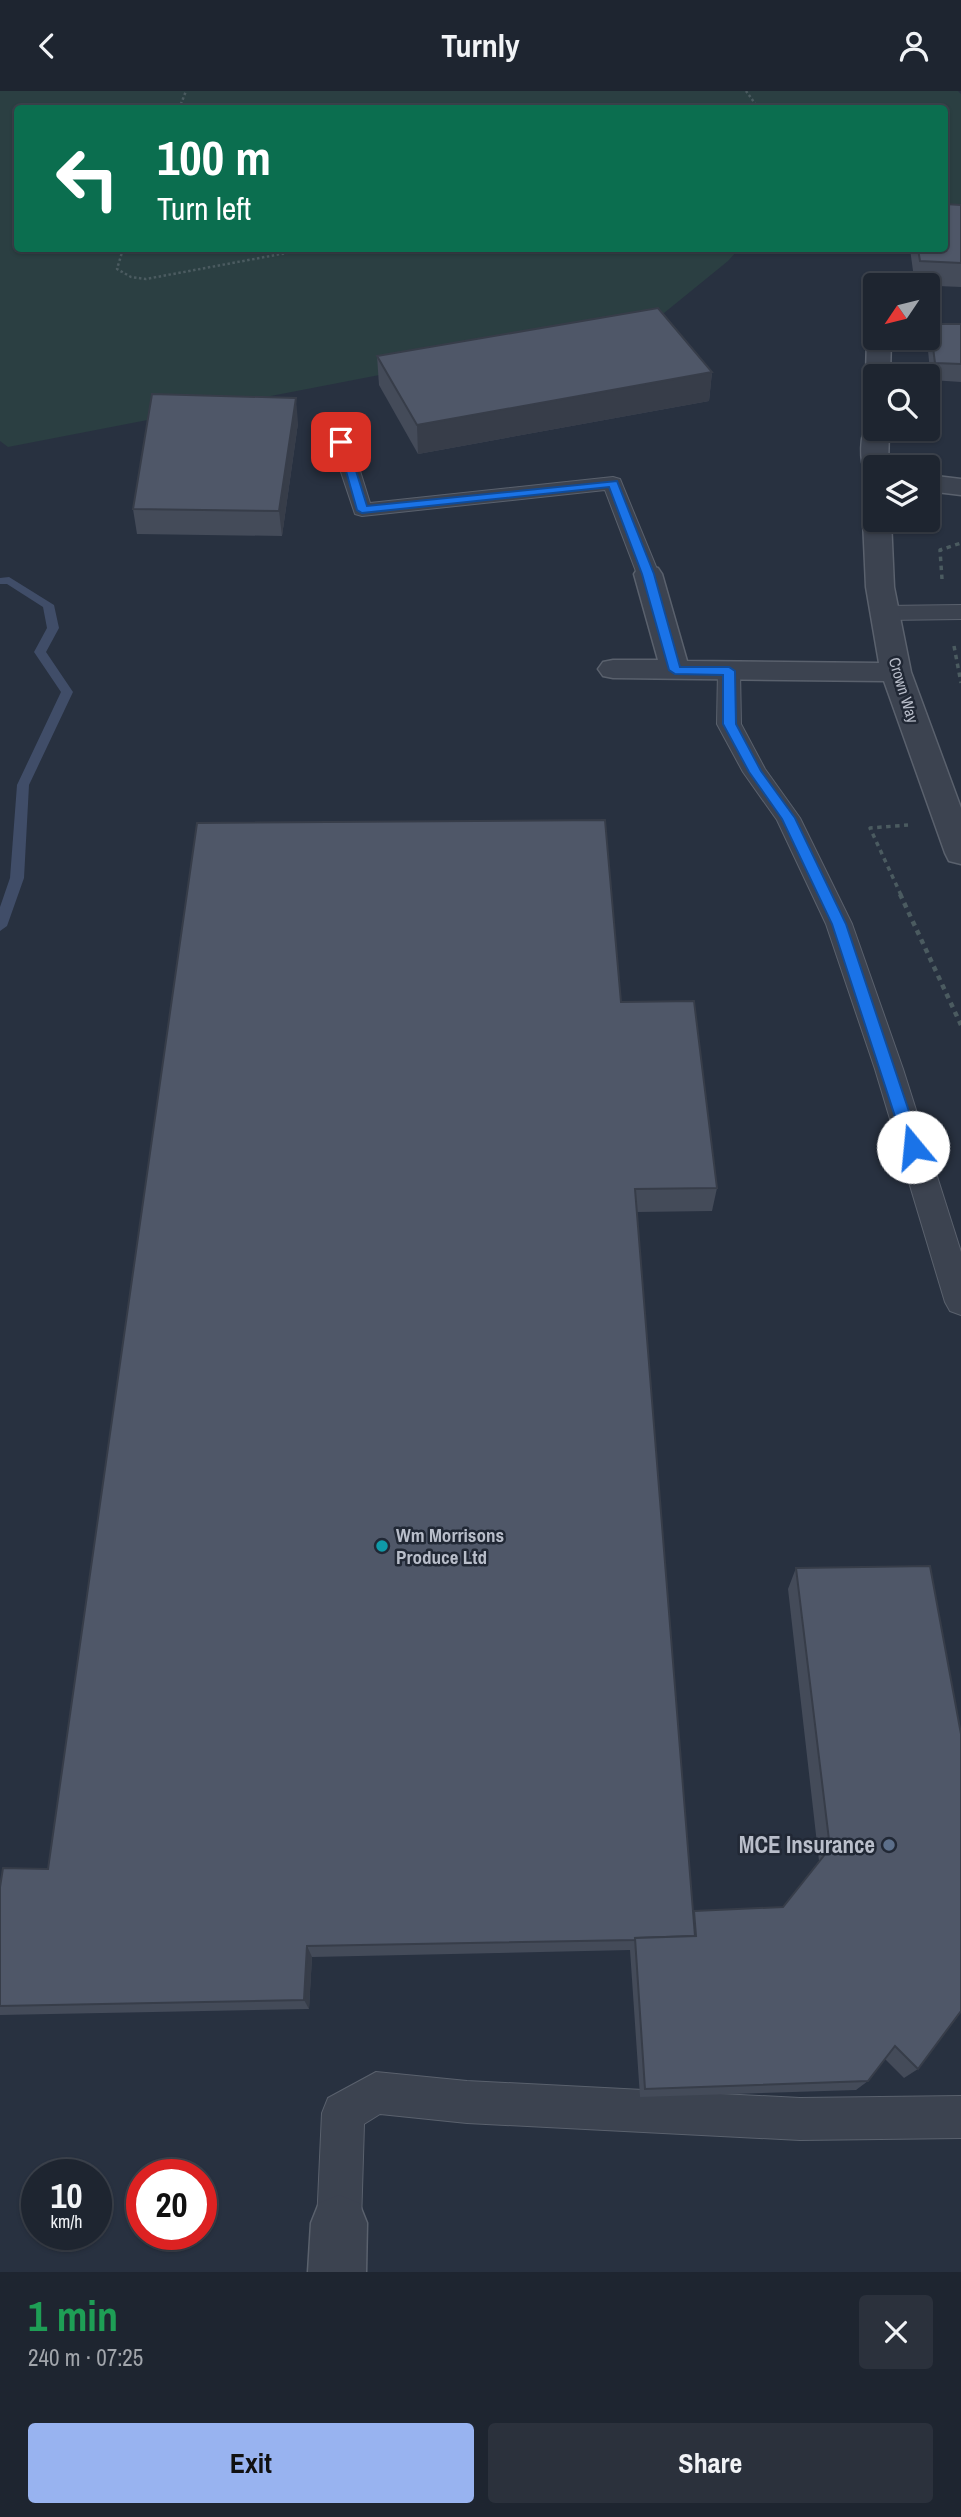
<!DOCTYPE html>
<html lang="en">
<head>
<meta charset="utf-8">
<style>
	:root { --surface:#1e2530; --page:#2b313c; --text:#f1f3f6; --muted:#a1a5ab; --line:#3c424c; --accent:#98b3f0 }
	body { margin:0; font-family:"Archivo Narrow",sans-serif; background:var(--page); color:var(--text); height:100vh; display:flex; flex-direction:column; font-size:26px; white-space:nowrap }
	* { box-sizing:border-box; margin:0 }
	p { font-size:23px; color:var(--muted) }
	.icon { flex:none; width:38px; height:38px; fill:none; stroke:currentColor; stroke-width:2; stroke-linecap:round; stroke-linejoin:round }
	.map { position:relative; height:2181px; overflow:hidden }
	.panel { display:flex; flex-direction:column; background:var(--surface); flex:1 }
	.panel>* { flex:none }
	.banner { position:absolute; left:14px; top:14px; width:934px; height:147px; border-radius:7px; box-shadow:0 2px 5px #0004,0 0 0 2px var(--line); background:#0b6e4f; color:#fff; overflow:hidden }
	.needle { width:46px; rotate:235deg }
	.buttons { position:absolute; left:863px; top:182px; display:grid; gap:14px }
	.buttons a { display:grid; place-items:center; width:77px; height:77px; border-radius:7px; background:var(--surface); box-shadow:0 2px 5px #0004,0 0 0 2px var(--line); font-size:35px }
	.speed { position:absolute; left:21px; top:2068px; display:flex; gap:14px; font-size:35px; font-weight:700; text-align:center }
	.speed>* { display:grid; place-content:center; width:91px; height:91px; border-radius:50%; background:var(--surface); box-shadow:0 2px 5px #0004,0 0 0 2px var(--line); line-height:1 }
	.speed small { font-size:18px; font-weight:400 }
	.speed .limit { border:10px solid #d22; background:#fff; color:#111 }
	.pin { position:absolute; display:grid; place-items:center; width:60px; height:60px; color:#fff; margin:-30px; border-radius:14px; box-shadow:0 4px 10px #0006 }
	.me { position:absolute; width:77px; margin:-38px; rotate:343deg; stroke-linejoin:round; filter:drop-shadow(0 0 5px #0008) }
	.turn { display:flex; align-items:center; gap:24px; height:147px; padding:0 28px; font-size:32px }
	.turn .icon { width:91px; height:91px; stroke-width:2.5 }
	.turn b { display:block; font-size:49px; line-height:60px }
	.round { display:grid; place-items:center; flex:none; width:74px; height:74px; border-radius:7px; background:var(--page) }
	.summary { display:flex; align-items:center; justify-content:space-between; height:119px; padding:0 28px }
	h1 { font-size:42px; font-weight:700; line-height:52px; color:#1e9e55 }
	.primary-button { display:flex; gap:14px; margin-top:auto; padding:14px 28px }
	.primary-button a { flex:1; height:80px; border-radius:7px; background:var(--accent); color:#111; font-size:28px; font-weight:700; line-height:80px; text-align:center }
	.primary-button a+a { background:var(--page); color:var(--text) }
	header { display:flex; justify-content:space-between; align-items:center; height:91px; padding:0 28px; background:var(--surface); font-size:32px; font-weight:700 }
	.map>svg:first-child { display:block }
	.green { fill:#2b3f42 }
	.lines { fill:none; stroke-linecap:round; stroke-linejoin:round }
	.stream { fill:#404d68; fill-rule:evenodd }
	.lane-casing { stroke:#5a616d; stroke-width:2 }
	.street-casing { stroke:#5a616d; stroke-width:3 }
	.path-far2 { stroke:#4b5b60; stroke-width:2.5; stroke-dasharray:2.5 2.5; stroke-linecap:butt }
	.path-far1 { stroke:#4b5b60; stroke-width:3.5; stroke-dasharray:4.5 4.5; stroke-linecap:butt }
	.path { stroke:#4b5b60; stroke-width:4.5; stroke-dasharray:5 5; stroke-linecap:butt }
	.lane { fill:#3c4350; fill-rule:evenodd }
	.street { fill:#3c4350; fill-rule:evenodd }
	.wall { fill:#444b59 }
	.shaded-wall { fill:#373d49 }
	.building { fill:#4f5768; stroke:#373d49; stroke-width:2 }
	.route { fill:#1a73e8; stroke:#114b97; stroke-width:2 }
	.culture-dot { fill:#0f9aa8; stroke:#212835; stroke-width:2.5 }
	.service-dot { fill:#5c6f8a; stroke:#212835; stroke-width:2.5 }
	.labels { text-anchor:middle; stroke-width:5; stroke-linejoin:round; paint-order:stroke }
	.far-street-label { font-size:16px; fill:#b9beca; stroke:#212835 }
	.poi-label { font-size:19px; font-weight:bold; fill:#b9beca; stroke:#212835; text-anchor:start }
	.near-poi-label { font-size:23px; font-weight:bold; fill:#b9beca; stroke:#212835; text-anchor:end }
</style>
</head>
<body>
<header><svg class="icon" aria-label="back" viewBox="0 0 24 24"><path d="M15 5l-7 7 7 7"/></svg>Turnly<svg class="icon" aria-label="person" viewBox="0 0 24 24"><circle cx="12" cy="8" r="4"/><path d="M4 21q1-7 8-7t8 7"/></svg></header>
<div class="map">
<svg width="961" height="2181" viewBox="0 0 961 2181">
	<rect width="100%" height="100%" fill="#283140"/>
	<polygon class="green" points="0,0 958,0 961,3 961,123 945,124 945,18 18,18 18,158 739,158 728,170 653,231 8,356 0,350"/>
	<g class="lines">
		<polygon class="stream" points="9,486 54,514 59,537 46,561 73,601 29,694 24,787 7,835 0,840 0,816 10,787 17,694 61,601 34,561 47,537 43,516 7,493 0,493 0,487"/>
		<g class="lane-casing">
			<g id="lane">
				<polygon points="341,345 348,347 351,351 370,412 613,386 620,388 659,483 656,488 640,488 637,483 605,399 362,425 355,423 331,351 334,347"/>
				<polygon points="961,514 961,528 885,529 877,527 874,522 877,517 885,515"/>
				<polygon points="729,573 737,575 740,580 741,633 765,678 800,727 852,833 903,978 961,1161 961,1224 950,1220 945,1211 875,978 826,833 777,729 743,681 717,633 718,580 721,575"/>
				<polygon points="376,1981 467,1990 800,2007 961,2005 961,2047 800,2049 467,2032 380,2023 364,2033 361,2132 354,2147 339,2154 324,2147 317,2132 322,2022 328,2007"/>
			</g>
		</g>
		<g class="street-casing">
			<g id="street">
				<polygon points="875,241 875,247 891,247 890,285 875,285 875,292 869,290 866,285 867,247"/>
				<path d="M875,331V338H889L888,376H875V384L866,382C859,371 860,343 867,333Z"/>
				<polygon points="928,384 961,388 961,404 928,400"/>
				<polygon points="875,421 875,429 891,429 894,496 911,581 961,717 961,773 949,770 945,762 884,590 613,587 603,585 598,578 603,571 613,569 658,569 634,483 638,477 648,475 658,477 662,483 687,570 879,572 866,496 863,429 867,423"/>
				<polygon points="339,2104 359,2112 367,2132 366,2181 308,2181 311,2132 319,2112"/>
			</g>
		</g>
		<g class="path-far2">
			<polyline points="746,0 759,18"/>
			<polyline points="179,18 186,0"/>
			<polyline points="123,158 117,178 131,186 146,188 308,158"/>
		</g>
		<g class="path-far1">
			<polyline points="942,488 940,459 961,452"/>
			<polyline points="954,555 961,592"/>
			<polyline points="901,804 870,737 908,734"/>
		</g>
		<polyline class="path" points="900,803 961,934"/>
		<use href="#lane" class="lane"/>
		<use href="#street" class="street"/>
	</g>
	<g class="wall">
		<polygon points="961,114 961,196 915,194 910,158 945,158"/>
		<polygon points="930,233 961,233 961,291 931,289 927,250"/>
		<polygon points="377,265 712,281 709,310 418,363 379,294"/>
		<polygon points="298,332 282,445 137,443 133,418"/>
		<polygon points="621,911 717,1097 712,1120 637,1121 693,1822 694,1820 783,1816 819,1770 788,1498 796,1477 918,1978 904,1987 885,1968 868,1990 856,1999 640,2006 630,1859 312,1866 309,1918 0,1924 0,1796 48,1778"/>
	</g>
	<g class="shaded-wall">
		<polygon points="712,281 709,310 418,363 417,334"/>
		<polygon points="296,307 298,332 282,445 279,420"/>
		<polygon points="307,1855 312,1866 309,1918 304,1909"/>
	</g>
	<g class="building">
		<polygon points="945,113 961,114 961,172 920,170 918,158 945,158"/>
		<polygon points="658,217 712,281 417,334 377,265"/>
		<polygon points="930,233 961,233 961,273 935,272"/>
		<polygon points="152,303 296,307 279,420 133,418"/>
		<polygon points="605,729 621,911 694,910 717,1097 635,1098 695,1845 635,1847 635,1849 307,1855 304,1909 0,1915 0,1796 3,1777 48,1778 197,732"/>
		<polygon points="930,1475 961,1643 961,1920 918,1978 895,1955 868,1990 645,1998 635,1847 696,1845 694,1820 783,1816 830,1757 796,1477"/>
	</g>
	<polygon class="route" points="337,348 347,351 367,415 617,390 654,483 680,576 729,576 735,580 736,633 761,680 795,727 846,833 921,1056 918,1060 907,1060 905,1056 832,833 782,728 749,681 723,633 723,584 675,583 669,579 642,483 609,396 362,422 357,419"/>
	<circle class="culture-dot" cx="382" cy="1455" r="7"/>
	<circle class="service-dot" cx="889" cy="1754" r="7"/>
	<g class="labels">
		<g class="far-street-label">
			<text transform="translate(904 599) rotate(73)" y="6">Crown Way</text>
		</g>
		<g class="poi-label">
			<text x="396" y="1451">Wm Morrisons<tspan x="396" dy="22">Produce Ltd</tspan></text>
		</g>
		<g class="near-poi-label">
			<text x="875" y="1762">MCE Insurance</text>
		</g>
	</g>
</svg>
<div class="buttons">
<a><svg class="needle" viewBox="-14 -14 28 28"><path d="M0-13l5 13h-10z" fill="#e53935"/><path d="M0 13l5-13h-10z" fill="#a1a5ab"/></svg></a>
<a><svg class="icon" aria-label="search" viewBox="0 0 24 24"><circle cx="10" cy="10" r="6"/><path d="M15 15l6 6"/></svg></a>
<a><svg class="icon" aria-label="layers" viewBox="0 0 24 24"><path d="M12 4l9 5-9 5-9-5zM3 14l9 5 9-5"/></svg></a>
</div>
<div class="speed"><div>10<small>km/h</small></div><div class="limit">20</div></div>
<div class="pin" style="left:341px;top:351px;background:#d93025"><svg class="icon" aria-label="arrive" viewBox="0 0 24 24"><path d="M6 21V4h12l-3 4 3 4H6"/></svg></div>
<svg class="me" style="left:913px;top:1056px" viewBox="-20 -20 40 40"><circle r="19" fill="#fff"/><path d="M0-13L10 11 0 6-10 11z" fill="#1a73e8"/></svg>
<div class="banner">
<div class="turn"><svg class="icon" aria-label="left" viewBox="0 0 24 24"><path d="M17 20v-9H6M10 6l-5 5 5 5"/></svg><div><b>100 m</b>Turn left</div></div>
</div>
</div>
<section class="panel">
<div class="summary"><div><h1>1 min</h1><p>240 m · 07:25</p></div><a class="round"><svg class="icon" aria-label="close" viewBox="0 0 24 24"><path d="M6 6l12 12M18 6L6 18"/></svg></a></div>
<div class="primary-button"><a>Exit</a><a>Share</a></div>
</section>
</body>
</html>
